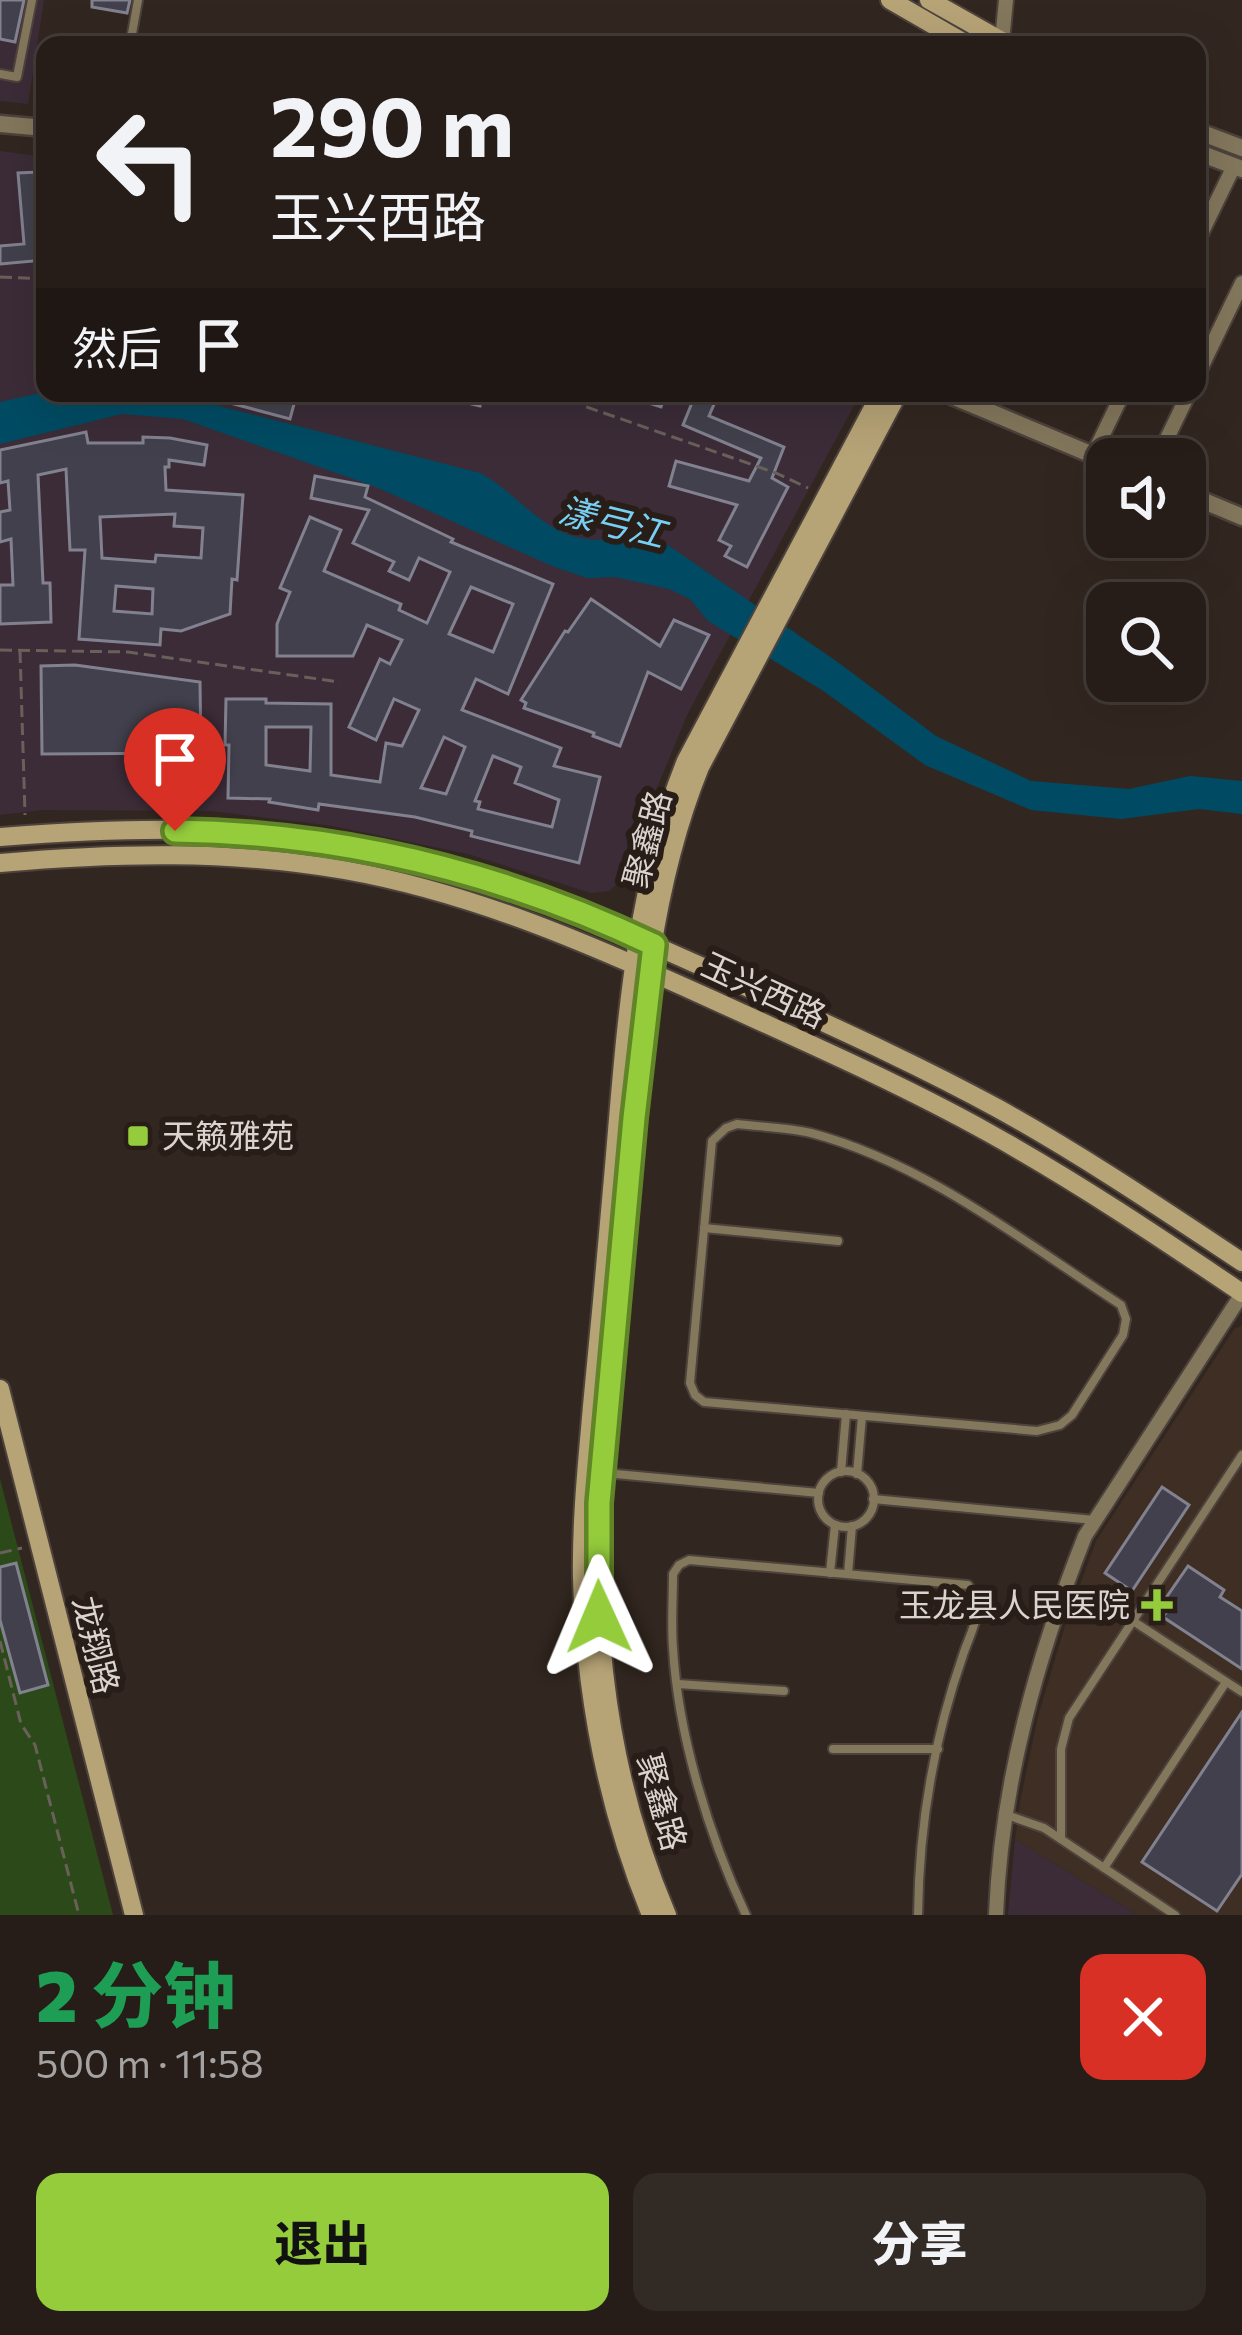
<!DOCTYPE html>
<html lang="zh">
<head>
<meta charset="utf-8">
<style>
	:root { --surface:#261d18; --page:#322a25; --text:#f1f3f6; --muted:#a4a2a2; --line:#423b37; --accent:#94cc3c }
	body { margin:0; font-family:Commissioner,"Noto Sans SC",sans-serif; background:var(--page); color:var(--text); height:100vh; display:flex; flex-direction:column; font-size:45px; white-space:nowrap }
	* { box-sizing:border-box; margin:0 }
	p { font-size:39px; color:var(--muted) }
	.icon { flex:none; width:66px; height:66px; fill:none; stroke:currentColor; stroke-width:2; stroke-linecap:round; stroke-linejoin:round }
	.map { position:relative; height:1915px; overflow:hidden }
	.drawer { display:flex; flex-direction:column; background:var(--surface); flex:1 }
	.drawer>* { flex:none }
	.banner { position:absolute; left:36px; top:36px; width:1170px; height:366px; border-radius:24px; box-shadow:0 12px 48px #0002,0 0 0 3px var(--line); background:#261d18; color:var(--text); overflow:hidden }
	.tools { position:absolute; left:1086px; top:438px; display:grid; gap:24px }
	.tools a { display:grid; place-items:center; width:120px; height:120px; border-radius:24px; background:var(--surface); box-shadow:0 12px 48px #0002,0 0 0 3px var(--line); font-size:60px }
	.pin { position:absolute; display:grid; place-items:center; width:102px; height:102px; color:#fff; margin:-123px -51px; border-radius:50% 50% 50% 0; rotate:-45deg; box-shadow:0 0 12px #0007 }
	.pin .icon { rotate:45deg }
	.me { position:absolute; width:132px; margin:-66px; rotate:359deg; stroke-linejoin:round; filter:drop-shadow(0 0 9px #0008) }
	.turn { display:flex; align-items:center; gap:42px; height:252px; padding:0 36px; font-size:54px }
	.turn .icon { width:156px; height:156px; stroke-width:2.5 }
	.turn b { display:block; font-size:84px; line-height:102px }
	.then { display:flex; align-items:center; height:114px; padding:0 36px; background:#0003; gap:24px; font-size:45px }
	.round { display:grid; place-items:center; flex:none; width:126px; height:126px; border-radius:24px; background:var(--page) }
	.overview { display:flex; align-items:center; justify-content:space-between; height:204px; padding:0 36px }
	h1 { font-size:72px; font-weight:800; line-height:90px; color:#1e9e55 }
	.button { display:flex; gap:24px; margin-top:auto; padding:24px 36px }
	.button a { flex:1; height:138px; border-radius:24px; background:var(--accent); color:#111; font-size:48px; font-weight:800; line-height:138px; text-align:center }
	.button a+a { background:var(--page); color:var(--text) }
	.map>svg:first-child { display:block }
	.commercial { fill:#3b2c38 }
	.built { fill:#3e2e23 }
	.green { fill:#2c4a19 }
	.water { fill:#004b63 }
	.building { fill:#41404c; stroke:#82818f; stroke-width:3; fill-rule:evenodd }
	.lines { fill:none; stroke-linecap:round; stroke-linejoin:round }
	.service-casing { stroke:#4d433c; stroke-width:12 }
	.minor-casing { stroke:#4d433c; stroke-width:18 }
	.tertiary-casing { stroke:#4d433c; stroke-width:21 }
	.secondary-casing { stroke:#4d433c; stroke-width:22 }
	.path { stroke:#6a605a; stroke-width:3; stroke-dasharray:12 6; stroke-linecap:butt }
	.service { stroke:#83775c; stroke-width:8 }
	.minor { stroke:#83775c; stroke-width:14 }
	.tertiary { stroke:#83775c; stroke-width:16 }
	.secondary { stroke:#b6a376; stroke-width:18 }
	.route-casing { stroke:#608527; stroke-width:30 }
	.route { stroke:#94cc3c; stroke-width:21 }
	.poi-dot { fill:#94cc3c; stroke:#281e17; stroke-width:4.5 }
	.labels { text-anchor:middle; stroke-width:12; stroke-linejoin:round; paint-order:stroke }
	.street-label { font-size:33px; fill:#dbd3cf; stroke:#281e17 }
	.poi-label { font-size:33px; fill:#dbd3cf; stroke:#281e17; text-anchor:start }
	.water-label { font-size:36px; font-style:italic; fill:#78cff4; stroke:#281e17 }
</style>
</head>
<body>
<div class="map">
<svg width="1242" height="1915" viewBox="0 0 1242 1915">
	<rect width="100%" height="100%" fill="#322720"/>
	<g class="commercial">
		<polygon points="0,0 44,0 28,104 0,101"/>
		<polygon points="0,151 45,157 45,393 857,393 857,400 687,715 618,883 609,891 591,893 468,854 333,826 210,811 43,810 0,815"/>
		<polygon points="1015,1839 1138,1915 1008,1915"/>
	</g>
	<polygon class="built" points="1242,1326 1242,1915 1138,1915 1015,1839 1021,1797 1038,1716 1065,1626 1096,1541 1235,1328"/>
	<polygon class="green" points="0,1479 113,1915 0,1915"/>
	<path class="water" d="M45,392L169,393L480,473C513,490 539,528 576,537C587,539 602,543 613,536C619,532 619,526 627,525C630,524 643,530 646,530L839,663L936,736L1031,781L1129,789L1190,776L1242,781V814L1199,809L1121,819L1031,810L925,765L822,690L708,621L690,599L669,589L615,577L587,578L552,566L376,487L183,419L122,414L0,444V402Z"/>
	<g class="building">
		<polygon points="0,0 24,0 15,42 0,39"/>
		<polygon points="92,0 130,0 127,13 92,7"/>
		<polygon points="39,172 45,260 0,264 0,246 24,244 18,173"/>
		<polygon points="208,393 297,393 290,419 208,397"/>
		<polygon points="446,393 483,393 480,406 446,398"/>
		<polygon points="626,393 666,393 661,407 626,396"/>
		<polygon points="696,393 719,393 709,416 784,447 772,478 788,487 747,567 725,556 731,546 719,540 737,505 669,486 676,461 749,481 761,458 683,425"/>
		<path d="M86,432L88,443H143V437L170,438L207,445L204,465L169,460V467H165L166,490L243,495L237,580L232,579L230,614L181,631L161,629L160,645L79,639L85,550H70L66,469L38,475L43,583H50L51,622L0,624V585H13L11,539L0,542V512L10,510L8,481L0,483V450ZM175,514L174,526L203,528L201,558L156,555L155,562L102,558L100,517ZM116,586L153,589L152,614L114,611Z"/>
		<path d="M315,476L368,486L365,497L453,539L451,542L553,584L508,694L476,679L462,710L561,748L554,766L600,777L579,863L471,836L472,831L415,817L319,804L318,810L269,802L270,799L228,798L229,745H225L226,699H266V703L331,704V775L380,782L386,743L402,746L419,710L394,699L376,740L349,727L380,659L390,664L402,640L367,625L353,656H277V624L290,592L280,588L310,517L341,530L324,571L401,604L399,610L427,623L450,572L419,558L409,580L389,571L394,562L353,543L369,510L311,498ZM471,587L513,604L493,652L449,634ZM266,727H311L310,771L266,765ZM444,737L465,747L446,794L421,788ZM493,756L521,767L515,783L559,800L552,827L478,809L480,802L475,801Z"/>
		<polygon points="591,599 660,646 674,620 709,635 681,689 648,672 620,746 593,736 594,733 524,708 526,703 521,700 565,631 568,632"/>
		<polygon points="75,665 200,682 201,753 42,754 41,666"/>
		<polygon points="1162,1487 1189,1505 1132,1591 1105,1573"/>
		<polygon points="16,1563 48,1685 20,1693 0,1620 0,1567"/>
		<polygon points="1188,1566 1224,1590 1220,1597 1242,1611 1242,1669 1163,1617 1173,1603 1166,1598"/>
		<polygon points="1242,1712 1242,1874 1217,1911 1142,1862"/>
	</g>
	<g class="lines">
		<g class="service-casing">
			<g id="service">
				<polyline points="130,45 138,0"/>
				<polyline points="0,74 17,77 32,0"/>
				<path d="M737,1124C761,1127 787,1127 811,1133C925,1163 1024,1242 1121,1305L1126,1319L1123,1335L1072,1415L1060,1425L1037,1431L704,1402L695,1395L690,1383L712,1141L726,1128Z"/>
				<polyline points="704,1228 838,1241"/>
				<circle cx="846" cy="1499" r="28"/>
				<polyline points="841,1472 846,1414"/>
				<polyline points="605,1473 819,1493"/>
				<polyline points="857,1474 862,1416"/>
				<polyline points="873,1499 1094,1520"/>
				<polyline points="830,1573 835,1525"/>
				<polyline points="848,1574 852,1526"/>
				<polyline points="1133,1621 1242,1692"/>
				<polyline points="678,1684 784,1691"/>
				<polyline points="833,1749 938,1749"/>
				<polyline points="1007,1815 1044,1828 1175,1915"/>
				<polyline points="1061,1839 1061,1749 1069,1718 1242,1455"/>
				<polyline points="1104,1868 1226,1682"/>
				<path d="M746,1915C709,1836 678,1735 673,1648C671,1624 673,1598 673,1574L679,1565L689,1560L968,1585C987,1609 971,1630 963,1655C934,1738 919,1827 918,1915"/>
			</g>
		</g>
		<g class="minor-casing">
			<g id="minor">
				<polyline points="1002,41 1006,0"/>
				<polyline points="1197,242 1234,166"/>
				<polyline points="1197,376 1242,283"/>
				<polyline points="1093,455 1123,393"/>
				<polyline points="1157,459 1189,393"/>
				<path d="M996,1915C1001,1784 1037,1657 1085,1536L1242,1294"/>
			</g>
		</g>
		<g class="tertiary-casing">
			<g id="tertiary">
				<polyline points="0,124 45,128"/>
				<polyline points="1197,131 1242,148"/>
				<polyline points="1197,152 1242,169"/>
				<polyline points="945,393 1107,461"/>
				<polyline points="1185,493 1242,517"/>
			</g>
		</g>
		<g class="secondary-casing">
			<g id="secondary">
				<polyline points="890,0 968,45"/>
				<polyline points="929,0 1009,45"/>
				<path d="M0,837C117,828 237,824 352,846C487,871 604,922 727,978C818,1020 909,1060 997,1108C1082,1155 1162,1209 1242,1262"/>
				<path d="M0,863C114,853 231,850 344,870C474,893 592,945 711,999C805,1042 899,1083 989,1133C1077,1182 1159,1237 1242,1293"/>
				<polyline points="0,1389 134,1915"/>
				<path d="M651,1915C607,1808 585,1694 582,1578C581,1521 587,1464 592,1406C599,1334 606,1261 612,1189C625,1045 631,896 686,761L881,393"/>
				<path d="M667,1915C617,1798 596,1669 598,1541C598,1496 604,1450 608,1405C614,1336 620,1266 627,1196C639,1053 645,902 700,767L898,393"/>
			</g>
		</g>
		<g class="path">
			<polyline points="0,277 45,279"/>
			<polyline points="305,393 305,396 331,401 333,393"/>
			<polyline points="578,393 581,405 776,473 808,488"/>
			<polyline points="0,650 128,652 340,682"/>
			<polyline points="20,651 25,815"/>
			<polyline points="0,1553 22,1548"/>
			<polyline points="0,1641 21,1724 35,1745 79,1915"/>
		</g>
		<use href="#service" class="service"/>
		<use href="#minor" class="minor"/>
		<use href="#tertiary" class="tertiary"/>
		<use href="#secondary" class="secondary"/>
	</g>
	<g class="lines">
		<g class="route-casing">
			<path id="route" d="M175,831C342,833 503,873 654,945L634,1118L599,1503V1617"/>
		</g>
		<use href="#route" class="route"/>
	</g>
	<g class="poi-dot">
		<rect x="126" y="1124" width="24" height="24" rx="6"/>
		<path d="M1151 1587h12v12h12v12h-12v12h-12v-12h-12v-12h12z"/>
	</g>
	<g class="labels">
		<g class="street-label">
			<text transform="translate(647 839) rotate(-75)" y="12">聚鑫路</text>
			<text transform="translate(764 990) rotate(25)" y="12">玉兴西路</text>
			<text transform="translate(96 1645) rotate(76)" y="12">龙翔路</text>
			<text transform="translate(662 1802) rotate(74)" y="12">聚鑫路</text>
		</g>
		<g class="poi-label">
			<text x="162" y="1148">天籁雅苑</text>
			<text x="1130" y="1617" text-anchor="end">玉龙县人民医院</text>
		</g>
		<g class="water-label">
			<text transform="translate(612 522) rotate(14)" y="13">漾弓江</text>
		</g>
	</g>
</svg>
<div class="tools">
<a><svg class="icon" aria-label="sound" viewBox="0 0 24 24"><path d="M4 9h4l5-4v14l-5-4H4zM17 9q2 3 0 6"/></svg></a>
<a><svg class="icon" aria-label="search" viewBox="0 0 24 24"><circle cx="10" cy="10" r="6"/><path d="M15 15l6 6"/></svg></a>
</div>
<div class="pin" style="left:175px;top:831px;background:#d93025"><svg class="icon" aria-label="arrive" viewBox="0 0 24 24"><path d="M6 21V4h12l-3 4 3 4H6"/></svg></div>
<svg class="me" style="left:599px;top:1617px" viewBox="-20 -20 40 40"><path d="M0-17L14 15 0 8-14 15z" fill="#94cc3c" stroke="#fff" stroke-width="4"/></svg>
<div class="banner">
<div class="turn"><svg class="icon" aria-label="left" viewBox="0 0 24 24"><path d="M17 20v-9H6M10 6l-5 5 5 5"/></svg><div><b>290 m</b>玉兴西路</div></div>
<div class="then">然后<svg class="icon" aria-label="arrive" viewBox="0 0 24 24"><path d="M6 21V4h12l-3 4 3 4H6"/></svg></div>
</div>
</div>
<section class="drawer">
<div class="overview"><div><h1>2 分钟</h1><p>500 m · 11:58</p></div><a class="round" style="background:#d93025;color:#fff"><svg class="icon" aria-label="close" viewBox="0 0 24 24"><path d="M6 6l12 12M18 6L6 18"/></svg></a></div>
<div class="button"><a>退出</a><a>分享</a></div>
</section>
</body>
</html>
